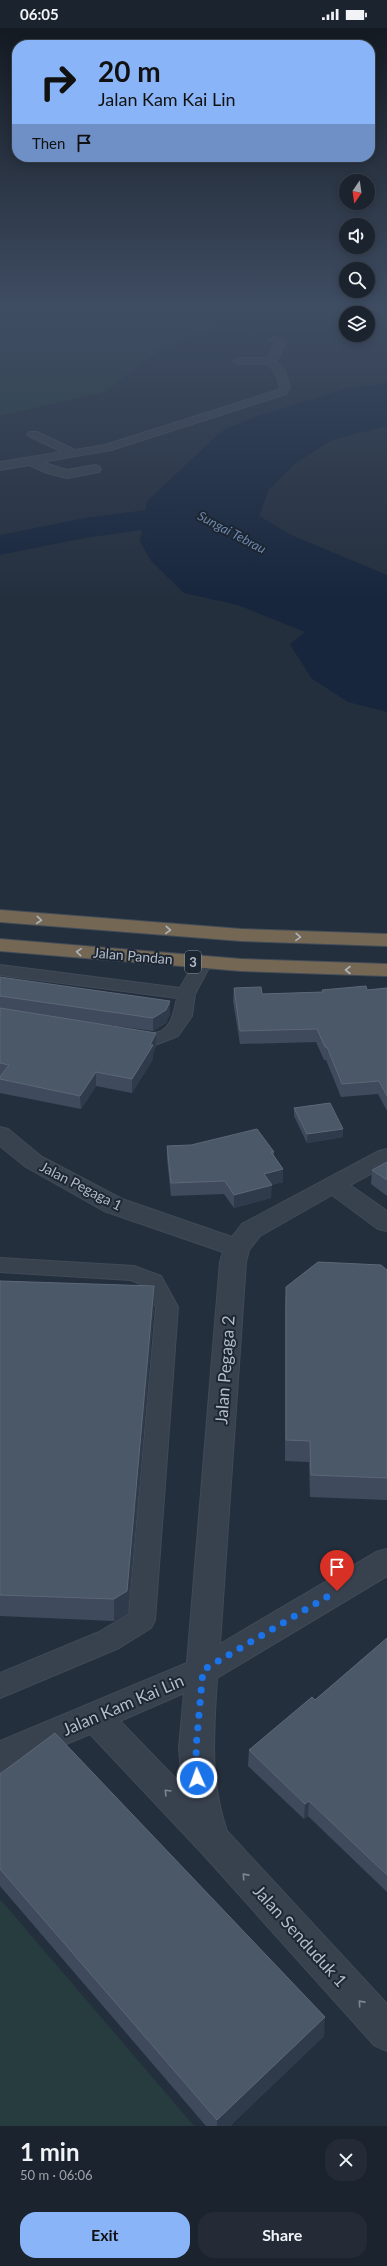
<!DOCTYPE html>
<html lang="en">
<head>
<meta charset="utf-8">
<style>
	:root { --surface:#1b232e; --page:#242b36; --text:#f1f3f6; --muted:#a0a4aa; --line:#39404a; --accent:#8ab4f8 }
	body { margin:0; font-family:Lato,sans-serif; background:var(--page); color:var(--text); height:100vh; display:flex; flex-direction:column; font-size:15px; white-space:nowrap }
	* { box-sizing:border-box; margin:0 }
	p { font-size:13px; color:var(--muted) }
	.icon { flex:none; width:22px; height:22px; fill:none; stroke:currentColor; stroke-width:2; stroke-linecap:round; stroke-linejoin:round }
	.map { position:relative; height:2098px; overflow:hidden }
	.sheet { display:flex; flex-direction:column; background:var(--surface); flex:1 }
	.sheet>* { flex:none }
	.hud { position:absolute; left:12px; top:12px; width:363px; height:122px; border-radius:16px; box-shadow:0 2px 10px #0003,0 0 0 1px var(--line); background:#8ab4f8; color:#111; overflow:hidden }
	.needle { width:26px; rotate:193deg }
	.controls { position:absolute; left:339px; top:146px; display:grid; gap:8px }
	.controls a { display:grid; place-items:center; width:36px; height:36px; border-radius:50%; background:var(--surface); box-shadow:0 2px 10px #0003,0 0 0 1px var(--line); font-size:20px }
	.pin { position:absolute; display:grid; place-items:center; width:34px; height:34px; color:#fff; margin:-41px -17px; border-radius:50% 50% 50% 0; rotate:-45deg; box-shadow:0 0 4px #0007 }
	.pin .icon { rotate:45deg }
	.me { position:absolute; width:44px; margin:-22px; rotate:358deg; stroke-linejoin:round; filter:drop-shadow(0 0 3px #0008) }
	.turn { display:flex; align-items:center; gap:14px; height:84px; padding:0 20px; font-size:18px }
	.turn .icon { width:52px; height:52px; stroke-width:2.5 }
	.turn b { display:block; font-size:28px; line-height:34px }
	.then { display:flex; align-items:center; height:38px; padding:0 20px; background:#0003; gap:8px; font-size:15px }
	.round { display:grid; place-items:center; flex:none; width:42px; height:42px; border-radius:16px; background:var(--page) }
	.overview { display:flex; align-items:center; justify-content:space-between; height:68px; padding:0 20px }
	h1 { font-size:24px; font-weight:700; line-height:30px }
	.cta { display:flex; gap:8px; margin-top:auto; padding:8px 20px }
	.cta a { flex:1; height:46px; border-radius:16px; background:var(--accent); color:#111; font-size:16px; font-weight:700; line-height:46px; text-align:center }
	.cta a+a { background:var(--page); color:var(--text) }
	.status { display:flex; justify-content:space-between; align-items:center; height:28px; padding:0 20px; background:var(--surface); direction:ltr }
	.status svg { height:11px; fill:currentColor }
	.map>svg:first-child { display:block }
	.green { fill:#263c3f }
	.water { fill:#17263c }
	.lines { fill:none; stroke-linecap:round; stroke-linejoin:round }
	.river { fill:#17263c; fill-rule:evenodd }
	.lane-casing { stroke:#414a57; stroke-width:2 }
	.street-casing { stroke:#414a57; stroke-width:2 }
	.highway-casing { stroke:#434c59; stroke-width:2 }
	.lane { fill:#38414e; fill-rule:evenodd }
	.street { fill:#38414e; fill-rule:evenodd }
	.highway { fill:#746855; fill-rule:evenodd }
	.wall { fill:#3f4b5c }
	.shaded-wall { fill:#2f3b4b }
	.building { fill:#4b5868; stroke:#5c6777 }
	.oneway { stroke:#aeb4bd }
	.oneway2 { stroke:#7c8592 }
	.route { stroke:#1a73e8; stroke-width:7; stroke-dasharray:0 12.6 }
	.labels { text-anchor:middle; stroke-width:4; stroke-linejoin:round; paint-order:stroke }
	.far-water-label { font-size:13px; font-style:italic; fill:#6d86a8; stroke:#1d2633 }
	.shield { fill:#1d2633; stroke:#878f9c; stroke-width:1 }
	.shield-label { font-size:13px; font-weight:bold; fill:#b4bcc9 }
	.street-label { font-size:14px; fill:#b4bcc9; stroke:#1d2633 }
	.near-street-label { font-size:17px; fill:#b4bcc9; stroke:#1d2633 }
</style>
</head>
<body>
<div class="status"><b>06:05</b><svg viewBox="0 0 49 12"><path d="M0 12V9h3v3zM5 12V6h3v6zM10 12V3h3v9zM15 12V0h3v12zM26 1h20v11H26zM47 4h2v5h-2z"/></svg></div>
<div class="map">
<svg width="387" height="2098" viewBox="0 0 387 2098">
	<rect width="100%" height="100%" fill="#242f3e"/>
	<g class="green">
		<polygon points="0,295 251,298 212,300 186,310 159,323 104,364 0,388"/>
		<polygon points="0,1871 194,2098 0,2098"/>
	</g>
	<polygon class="water" points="387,355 387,398 332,412 296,435 269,462 259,488 291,507 387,547 387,684 348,674 311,650 290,616 305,604 238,577 184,565 151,533 140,513 147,473 223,402 257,388 341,362"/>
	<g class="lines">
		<polygon class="river" points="192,476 203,479 208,486 203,493 85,510 0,527 0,507 85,490"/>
		<g class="lane-casing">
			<g id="lane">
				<path d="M203,929L209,930L212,934L195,966L192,988L178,1008L155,1017L123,1011L121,1007L123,1003C133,1001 142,1005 152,1005C171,1005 174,984 177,970L0,947V937L180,960L197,930Z"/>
				<polygon points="0,1230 134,1238 161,1248 178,1279 155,1592 151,1600 119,1620 0,1670 0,1645 99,1604 129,1586 156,1279 145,1258 131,1252 0,1244"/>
			</g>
		</g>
		<g class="street-casing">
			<g id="street">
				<polygon points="273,309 286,315 276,333 285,343 290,359 286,366 111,422 42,434 67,442 95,437 99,438 101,441 99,444 67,450 47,445 29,437 0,442 0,434 62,424 29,408 27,406 29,404 37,404 75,422 105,417 278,362 280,359 275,344 268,336 238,336 233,333 238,330 268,330 275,316 268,312"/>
				<path d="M0,1099L8,1101L42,1129L122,1171L232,1209L242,1196L379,1123L387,1121V1137L350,1157L387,1183V1203L378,1201L332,1167L260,1208L249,1222L246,1234L220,1616L376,1524L387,1521V1548L217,1650C214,1703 209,1752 227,1803L387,1976V2023L374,2017L201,1824L90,1706L0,1744V1713L187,1635L220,1234L223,1224L104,1183L26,1139L0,1118ZM184,1665L179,1720L182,1757L120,1693Z"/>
			</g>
		</g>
		<g class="highway-casing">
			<g id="highway">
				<polygon points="0,882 241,901 387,906 387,918 241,913 0,894"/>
				<polygon points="0,911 241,931 387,936 387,948 241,943 0,923"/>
			</g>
		</g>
		<use href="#lane" class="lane"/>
		<use href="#street" class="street"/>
		<use href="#highway" class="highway"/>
	</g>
	<g class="wall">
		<polygon points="0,949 170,973 170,986 166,995 153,1003 72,992 156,1018 153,1025 153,1031 132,1065 96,1058 81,1081 0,1065"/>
		<polygon points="234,960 262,966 322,964 322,962 367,962 387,960 387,1083 378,1066 341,1069 326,1032 324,1032 316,1014 240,1016 233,973"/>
		<polygon points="294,1080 343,1109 307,1115 294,1088"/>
		<polygon points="167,1118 274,1124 274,1127 283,1141 283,1154 271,1157 271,1170 234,1180 224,1166 171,1168 167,1131"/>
		<polygon points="387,1134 387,1168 371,1156 372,1142"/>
		<polygon points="387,1242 387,1472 310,1469 309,1434 285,1433 285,1280 286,1259"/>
		<polygon points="0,1253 154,1258 154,1279 128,1585 114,1593 0,1588"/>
		<polygon points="387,1610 387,1864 308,1788 304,1791 248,1738 249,1722 315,1672"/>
		<polygon points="0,1746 324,2008 230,2098 206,2098 0,1858"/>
	</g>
	<g class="shaded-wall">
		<polygon points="170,973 170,986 166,995 153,1003 153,990"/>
		<polygon points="156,1005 156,1018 153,1025 153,1031 132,1065 132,1051 150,1017"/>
		<polygon points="96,1044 96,1058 81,1081 80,1068"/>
		<polygon points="343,1101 343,1109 307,1115 307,1106"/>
		<polygon points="283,1141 283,1154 264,1159 264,1146"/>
		<polygon points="272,1157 271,1170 234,1180 234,1167"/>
		<polygon points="154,1258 154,1279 128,1585 114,1593 114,1571"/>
		<polygon points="309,1773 308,1788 304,1791 305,1776"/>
		<polygon points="325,1989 324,2008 230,2098 217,2098 217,2092"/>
	</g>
	<g class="building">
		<polygon points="0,949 170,973 166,982 153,990 0,968"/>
		<polygon points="366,958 367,962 387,960 387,1068 379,1053 342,1056 327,1019 325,1019 317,1001 240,1003 234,960 261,959 262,966 323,964 322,962"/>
		<polygon points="0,980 156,1005 150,1017 153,1017 132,1051 96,1044 80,1068 0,1051 0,1049 9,1037 0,1035"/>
		<polygon points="330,1075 343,1101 307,1106 294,1080"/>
		<polygon points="257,1101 274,1124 271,1124 283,1141 264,1146 272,1157 234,1167 225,1153 171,1155 167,1118 191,1117"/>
		<polygon points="387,1134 387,1152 372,1142"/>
		<polygon points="318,1234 381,1237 387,1242 387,1450 311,1447 310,1413 286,1412 286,1259"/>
		<polygon points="0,1253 154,1258 127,1563 114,1571 0,1567"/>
		<polygon points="387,1610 387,1847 309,1773 305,1776 249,1722 312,1669 315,1672"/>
		<polygon points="55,1705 325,1989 217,2092 0,1841 0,1746"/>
	</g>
	<defs><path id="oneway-chevron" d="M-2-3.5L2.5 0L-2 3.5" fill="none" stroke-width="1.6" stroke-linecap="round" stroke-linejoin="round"/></defs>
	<g class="oneway">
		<use href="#oneway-chevron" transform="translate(39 892) rotate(5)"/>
		<use href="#oneway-chevron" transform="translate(168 902) rotate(4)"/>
		<use href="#oneway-chevron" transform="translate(298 909) rotate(2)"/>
		<use href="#oneway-chevron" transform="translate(79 924) rotate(-175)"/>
		<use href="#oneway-chevron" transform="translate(348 942) rotate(-180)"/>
	</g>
	<g class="oneway2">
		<use href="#oneway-chevron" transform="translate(167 1764) rotate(-134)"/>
		<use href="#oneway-chevron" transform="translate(245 1848) rotate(-132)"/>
		<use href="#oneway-chevron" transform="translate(361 1975) rotate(-132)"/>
	</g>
	<linearGradient id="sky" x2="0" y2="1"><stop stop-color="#141a22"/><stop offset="0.49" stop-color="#3f4d63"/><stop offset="1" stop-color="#3f4d63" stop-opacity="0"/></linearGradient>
	<rect width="387" height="571" fill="url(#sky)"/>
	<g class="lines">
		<polyline class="route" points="197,1750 196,1720 203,1642 337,1563"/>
	</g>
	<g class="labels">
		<g class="far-water-label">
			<text transform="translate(232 504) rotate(28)" y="5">Sungai Tebrau</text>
		</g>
		<rect class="shield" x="185" y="923" width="16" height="22" rx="3"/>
		<g class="shield-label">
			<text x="193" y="939">3</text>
		</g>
		<g class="street-label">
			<text transform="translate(133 928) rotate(5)" y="5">Jalan Pandan</text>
			<text transform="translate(81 1158) rotate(27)" y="5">Jalan Pegaga 1</text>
		</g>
		<g class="near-street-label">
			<text transform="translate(225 1342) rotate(-86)" y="6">Jalan Pegaga 2</text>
			<text transform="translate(123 1677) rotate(-23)" y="6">Jalan Kam Kai Lin</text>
			<text transform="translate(300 1908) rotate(48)" y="6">Jalan Senduduk 1</text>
		</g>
	</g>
</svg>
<div class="controls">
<a><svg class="needle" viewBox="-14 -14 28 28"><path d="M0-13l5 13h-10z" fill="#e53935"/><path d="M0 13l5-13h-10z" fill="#a0a4aa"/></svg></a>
<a><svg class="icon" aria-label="sound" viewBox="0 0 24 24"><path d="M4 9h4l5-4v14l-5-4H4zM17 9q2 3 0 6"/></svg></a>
<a><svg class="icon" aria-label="search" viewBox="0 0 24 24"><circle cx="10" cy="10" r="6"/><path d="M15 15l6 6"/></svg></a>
<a><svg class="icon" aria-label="layers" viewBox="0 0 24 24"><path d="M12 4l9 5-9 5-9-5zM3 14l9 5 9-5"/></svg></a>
</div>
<div class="pin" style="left:337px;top:1563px;background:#d93025"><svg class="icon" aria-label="arrive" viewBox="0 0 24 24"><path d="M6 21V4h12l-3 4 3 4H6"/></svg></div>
<svg class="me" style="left:197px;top:1750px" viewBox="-20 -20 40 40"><circle r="17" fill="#1a73e8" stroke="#fff" stroke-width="3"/><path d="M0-11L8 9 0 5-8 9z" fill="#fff"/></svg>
<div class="hud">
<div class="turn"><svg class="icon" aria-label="right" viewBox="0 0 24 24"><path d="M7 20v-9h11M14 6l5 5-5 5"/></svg><div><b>20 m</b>Jalan Kam Kai Lin</div></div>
<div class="then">Then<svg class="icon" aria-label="arrive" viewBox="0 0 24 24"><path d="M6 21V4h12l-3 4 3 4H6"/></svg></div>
</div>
</div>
<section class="sheet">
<div class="overview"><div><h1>1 min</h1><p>50 m · 06:06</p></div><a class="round"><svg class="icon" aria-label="close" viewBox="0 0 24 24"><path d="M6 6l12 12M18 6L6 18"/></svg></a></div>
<div class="cta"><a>Exit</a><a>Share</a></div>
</section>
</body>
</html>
